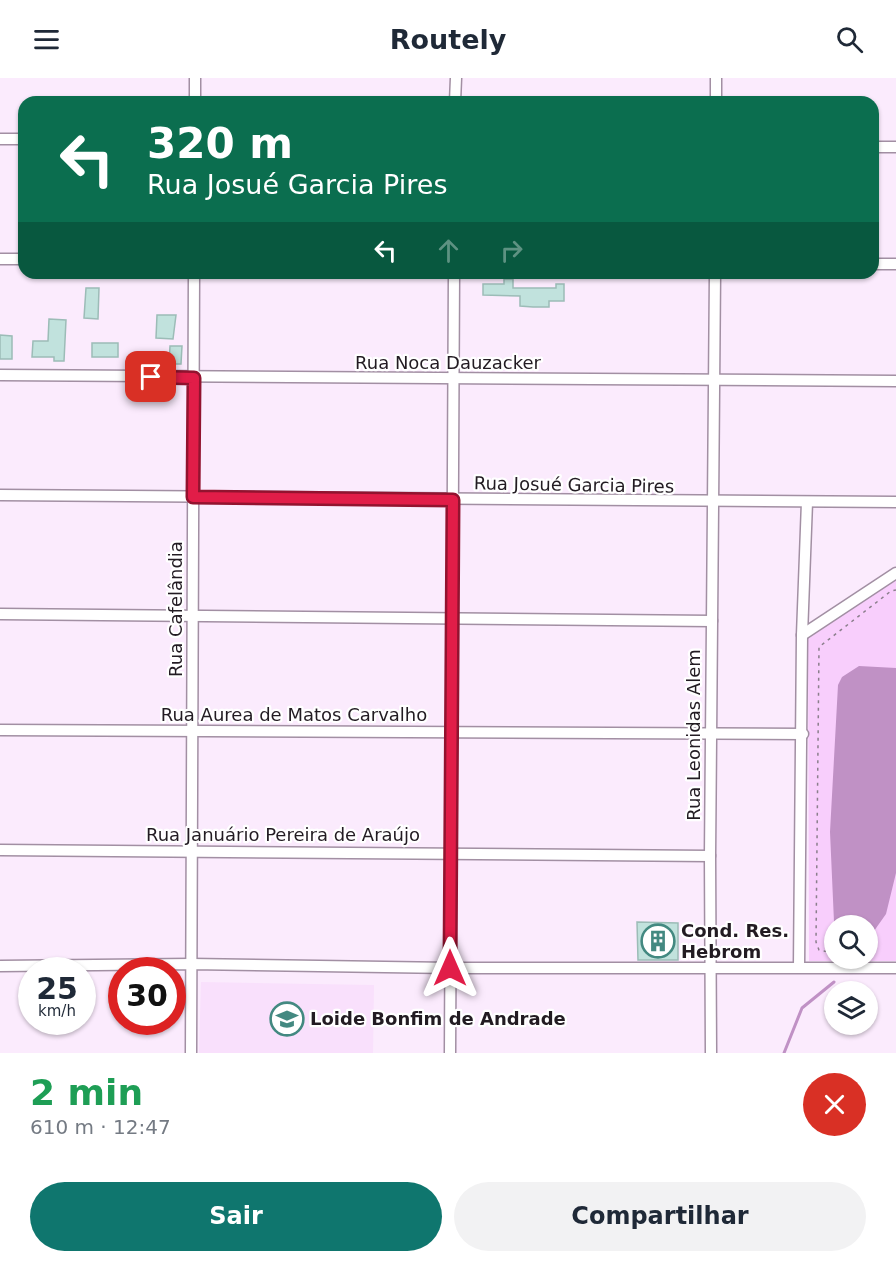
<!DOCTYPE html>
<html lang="pt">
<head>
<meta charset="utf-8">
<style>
	:root { --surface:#fff; --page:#f2f2f3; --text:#1f2937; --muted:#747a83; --accent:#0f766e }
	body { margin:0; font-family:"DejaVu Sans",sans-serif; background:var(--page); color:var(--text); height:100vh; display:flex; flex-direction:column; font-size:22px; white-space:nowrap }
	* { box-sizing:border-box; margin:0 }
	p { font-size:20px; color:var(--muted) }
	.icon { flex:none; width:33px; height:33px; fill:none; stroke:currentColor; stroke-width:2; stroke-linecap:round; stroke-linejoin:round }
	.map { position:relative; height:975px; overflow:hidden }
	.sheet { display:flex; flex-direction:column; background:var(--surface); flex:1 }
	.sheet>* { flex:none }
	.top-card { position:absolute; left:18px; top:18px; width:861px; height:183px; border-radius:18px; box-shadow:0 2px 4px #0004; background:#0b6e4f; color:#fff; overflow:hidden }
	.buttons { position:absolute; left:824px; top:837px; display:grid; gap:12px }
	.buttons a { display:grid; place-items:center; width:54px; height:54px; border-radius:50%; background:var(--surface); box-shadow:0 2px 4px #0004; font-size:30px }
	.speed { position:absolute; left:18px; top:879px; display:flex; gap:12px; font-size:30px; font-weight:700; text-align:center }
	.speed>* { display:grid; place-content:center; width:78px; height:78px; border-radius:50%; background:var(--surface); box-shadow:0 2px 4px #0004; line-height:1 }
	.speed small { font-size:15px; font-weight:400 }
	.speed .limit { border:9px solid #d22; background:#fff; color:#111 }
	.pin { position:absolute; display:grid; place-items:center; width:51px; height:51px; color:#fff; margin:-26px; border-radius:12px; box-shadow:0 3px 9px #0006 }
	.me { position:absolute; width:66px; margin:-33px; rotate:0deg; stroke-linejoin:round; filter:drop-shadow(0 0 4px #0008) }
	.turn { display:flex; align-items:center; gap:21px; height:126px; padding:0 30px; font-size:27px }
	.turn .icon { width:78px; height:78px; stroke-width:2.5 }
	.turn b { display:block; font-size:42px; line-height:51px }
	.lanes { display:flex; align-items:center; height:57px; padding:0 30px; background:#0003; justify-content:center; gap:30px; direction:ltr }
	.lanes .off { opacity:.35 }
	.round { display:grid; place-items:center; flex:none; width:63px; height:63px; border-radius:32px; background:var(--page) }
	.headline { display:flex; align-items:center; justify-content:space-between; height:102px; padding:0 30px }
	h1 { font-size:36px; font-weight:600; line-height:45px; color:#1e9e55 }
	.cta { display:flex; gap:12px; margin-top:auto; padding:12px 30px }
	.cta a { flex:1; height:69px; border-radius:36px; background:var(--accent); color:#fff; font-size:24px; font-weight:600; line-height:69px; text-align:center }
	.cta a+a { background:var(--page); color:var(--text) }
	header { display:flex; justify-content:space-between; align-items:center; height:78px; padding:0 30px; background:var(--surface); font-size:27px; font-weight:600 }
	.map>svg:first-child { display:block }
	.built { fill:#f9e0fc }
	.green { fill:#f8cefc; fill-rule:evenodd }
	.water { fill:#c091c5 }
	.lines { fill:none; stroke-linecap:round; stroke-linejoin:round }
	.stream { stroke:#c091c5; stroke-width:3 }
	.building { fill:#c1e2dd; stroke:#9cbcb7; stroke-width:1.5 }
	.minor-casing { stroke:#a28fa3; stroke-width:13 }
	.path { stroke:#8b7f8c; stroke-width:1.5; stroke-dasharray:3 4.5; stroke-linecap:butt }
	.minor { stroke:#fff; stroke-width:10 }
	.route-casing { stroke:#92132f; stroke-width:15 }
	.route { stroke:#e11d48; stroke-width:10 }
	.labels { text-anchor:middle; stroke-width:4.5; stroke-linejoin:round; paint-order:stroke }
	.street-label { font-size:18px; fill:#221b22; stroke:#fff }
	.poi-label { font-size:18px; font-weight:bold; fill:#221b22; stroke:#fff; text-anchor:start }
</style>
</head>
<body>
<header><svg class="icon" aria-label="menu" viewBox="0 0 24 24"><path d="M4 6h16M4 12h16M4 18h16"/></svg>Routely<svg class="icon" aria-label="search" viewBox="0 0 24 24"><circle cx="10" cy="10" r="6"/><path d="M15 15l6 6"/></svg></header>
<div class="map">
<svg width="896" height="975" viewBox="0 0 896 975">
	<rect width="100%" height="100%" fill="#fbebfd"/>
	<polygon class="built" points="201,904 374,907 373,975 199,975"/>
	<path class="green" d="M896,497V883H809L808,561ZM834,848H867V880H834Z"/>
	<polygon class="water" points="859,588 896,590 896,795 886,836 874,853 867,853 867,848 837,847 834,844 830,754 838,607 842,599"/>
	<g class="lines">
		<polyline class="stream" points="784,975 802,930 834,904"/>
	</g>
	<g class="building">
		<polygon points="504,201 513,201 513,210 556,210 556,206 564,206 564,223 549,223 549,229 533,229 520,228 520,218 483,217 483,206 504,206"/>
		<polygon points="86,210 99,210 98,241 84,240"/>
		<polygon points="157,237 176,237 173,261 156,260"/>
		<polygon points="49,241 66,242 64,283 54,283 54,279 32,279 33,263 48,263"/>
		<polygon points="0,257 12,258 12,281 0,281"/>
		<rect x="92" y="265" width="26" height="14"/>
		<polygon points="170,268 182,268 181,286 169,286"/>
		<polygon points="637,844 678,845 678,882 638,882"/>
	</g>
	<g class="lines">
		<g class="minor-casing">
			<g id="minor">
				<polyline points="195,24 195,0"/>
				<polyline points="455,24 456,0"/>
				<polyline points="716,24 716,0"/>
				<polyline points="0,61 24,61"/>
				<polyline points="873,69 896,69"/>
				<polyline points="0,181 24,181"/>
				<polyline points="873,186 896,186"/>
				<polyline points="0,297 896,303"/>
				<polyline points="0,417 896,424"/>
				<polyline points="0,536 712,543"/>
				<polyline points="802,557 896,495"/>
				<polyline points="0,652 803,656"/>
				<polyline points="0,772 710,778"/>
				<polyline points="0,888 191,886 450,890 896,890"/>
				<polyline points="799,889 802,557 807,424"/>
				<polyline points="191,975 194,195"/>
				<polyline points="450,975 454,195"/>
				<polyline points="711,975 710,778 715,195"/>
			</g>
		</g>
		<polyline class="path" points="834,875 819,872 816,864 819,569 891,513 896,512"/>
		<use href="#minor" class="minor"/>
	</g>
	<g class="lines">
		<g class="route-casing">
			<polyline id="route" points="151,299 194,300 193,419 453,422 450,890"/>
		</g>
		<use href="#route" class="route"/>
	</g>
	<defs>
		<g id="building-ring" transform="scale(1.725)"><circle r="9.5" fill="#fff" stroke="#438981" stroke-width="1.5"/><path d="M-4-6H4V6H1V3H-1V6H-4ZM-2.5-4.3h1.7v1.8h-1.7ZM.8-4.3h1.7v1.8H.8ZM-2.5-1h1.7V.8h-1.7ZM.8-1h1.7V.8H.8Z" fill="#438981"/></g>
		<g id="school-ring" transform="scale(1.725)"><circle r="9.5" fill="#fff" stroke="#438981" stroke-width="1.5"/><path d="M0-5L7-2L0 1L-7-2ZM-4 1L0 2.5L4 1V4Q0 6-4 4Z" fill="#438981"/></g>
	</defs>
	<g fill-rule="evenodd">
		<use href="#building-ring" x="658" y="863"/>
		<use href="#school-ring" x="287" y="941"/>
	</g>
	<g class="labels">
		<g class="street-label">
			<text x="448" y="291">Rua Noca Dauzacker</text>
			<text transform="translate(574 407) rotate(1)" y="6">Rua Josué Garcia Pires</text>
			<text transform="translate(176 531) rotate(-90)" y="6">Rua Cafelândia</text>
			<text x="294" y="643">Rua Aurea de Matos Carvalho</text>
			<text transform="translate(694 657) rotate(-90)" y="6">Rua Leonidas Alem</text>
			<text x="283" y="763">Rua Januário Pereira de Araújo</text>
		</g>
		<g class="poi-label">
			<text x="681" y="859">Cond. Res.<tspan x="681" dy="21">Hebrom</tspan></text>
			<text x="310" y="947">Loide Bonfim de Andrade</text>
		</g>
	</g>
</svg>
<div class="buttons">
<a><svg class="icon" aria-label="search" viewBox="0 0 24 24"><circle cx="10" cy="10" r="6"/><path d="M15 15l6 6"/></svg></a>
<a><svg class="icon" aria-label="layers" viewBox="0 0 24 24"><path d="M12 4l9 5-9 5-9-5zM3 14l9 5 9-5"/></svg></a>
</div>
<div class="speed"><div>25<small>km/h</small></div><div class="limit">30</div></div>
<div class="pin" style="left:151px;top:299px;background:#d93025"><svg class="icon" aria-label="arrive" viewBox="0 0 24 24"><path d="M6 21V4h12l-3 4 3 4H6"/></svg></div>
<svg class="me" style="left:450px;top:890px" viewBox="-20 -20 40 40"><path d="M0-17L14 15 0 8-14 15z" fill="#e11d48" stroke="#fff" stroke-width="4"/></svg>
<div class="top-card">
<div class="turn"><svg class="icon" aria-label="left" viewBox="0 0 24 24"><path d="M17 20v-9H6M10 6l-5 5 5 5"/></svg><div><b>320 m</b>Rua Josué Garcia Pires</div></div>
<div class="lanes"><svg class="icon" aria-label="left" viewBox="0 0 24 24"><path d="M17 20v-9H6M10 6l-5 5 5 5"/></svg><svg class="icon off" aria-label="ahead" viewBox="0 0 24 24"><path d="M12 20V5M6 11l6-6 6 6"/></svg><svg class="icon off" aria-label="right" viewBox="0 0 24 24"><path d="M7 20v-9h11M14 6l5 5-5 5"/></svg></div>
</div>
</div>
<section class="sheet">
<div class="headline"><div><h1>2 min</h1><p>610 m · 12:47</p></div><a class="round" style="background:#d93025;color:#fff"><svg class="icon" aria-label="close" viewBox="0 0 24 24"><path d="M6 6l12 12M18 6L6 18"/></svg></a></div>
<div class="cta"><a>Sair</a><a>Compartilhar</a></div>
</section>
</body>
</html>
